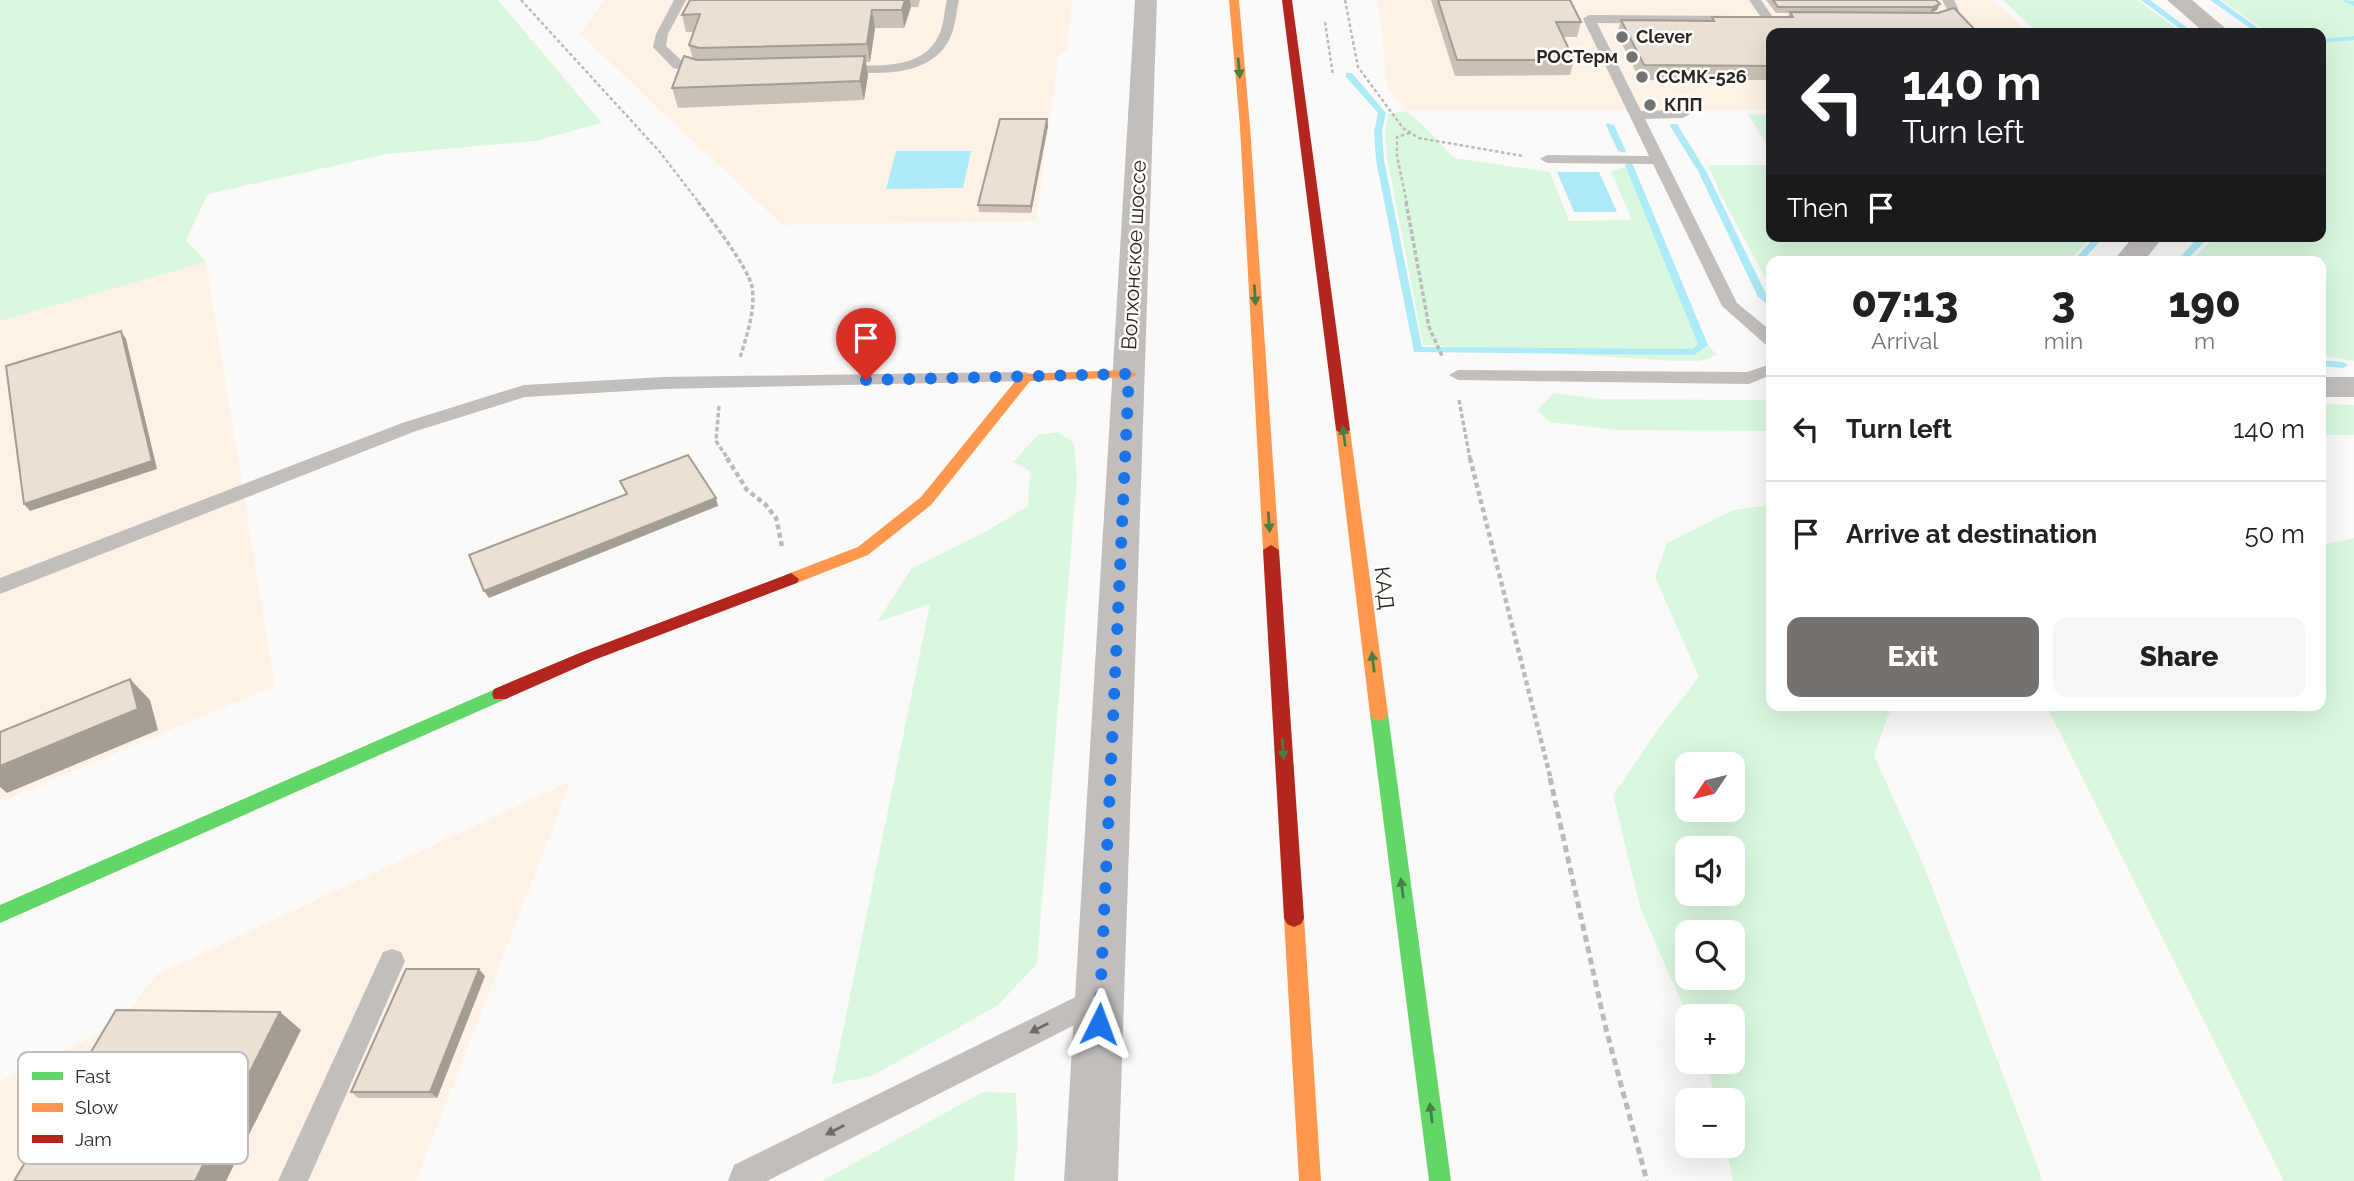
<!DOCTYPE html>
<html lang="en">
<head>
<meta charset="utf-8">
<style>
	:root { --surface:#fff; --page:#f6f6f6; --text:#202124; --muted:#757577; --line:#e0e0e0; --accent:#76716c }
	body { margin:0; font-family:Raleway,sans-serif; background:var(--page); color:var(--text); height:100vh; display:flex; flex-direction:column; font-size:26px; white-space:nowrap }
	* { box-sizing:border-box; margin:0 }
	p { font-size:23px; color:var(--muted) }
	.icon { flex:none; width:38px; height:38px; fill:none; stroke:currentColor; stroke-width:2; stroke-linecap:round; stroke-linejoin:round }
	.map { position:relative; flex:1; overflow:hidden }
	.drawer { position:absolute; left:1766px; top:256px; width:560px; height:455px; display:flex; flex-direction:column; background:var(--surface); border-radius:14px; box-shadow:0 7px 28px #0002 }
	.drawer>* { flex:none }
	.hud { position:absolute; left:1766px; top:28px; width:560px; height:214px; border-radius:14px; box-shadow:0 7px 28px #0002; background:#202124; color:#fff; overflow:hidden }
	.needle { width:46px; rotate:235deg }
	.fabs { position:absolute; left:1675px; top:752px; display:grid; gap:14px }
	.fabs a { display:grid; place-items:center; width:70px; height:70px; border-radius:14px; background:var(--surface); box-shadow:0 7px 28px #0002; font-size:35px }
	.pin { position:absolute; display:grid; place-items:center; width:60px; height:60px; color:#fff; margin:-72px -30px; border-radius:50% 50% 50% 0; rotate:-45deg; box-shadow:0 0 7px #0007 }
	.pin .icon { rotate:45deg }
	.me { position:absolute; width:77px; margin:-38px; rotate:3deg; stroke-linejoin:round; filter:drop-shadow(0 0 5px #0008) }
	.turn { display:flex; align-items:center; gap:24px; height:147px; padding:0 21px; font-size:32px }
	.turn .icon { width:91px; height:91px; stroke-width:2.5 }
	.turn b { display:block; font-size:49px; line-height:60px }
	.then { display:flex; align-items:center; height:66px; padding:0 21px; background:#0003; gap:14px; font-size:26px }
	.eta { display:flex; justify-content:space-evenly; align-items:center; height:119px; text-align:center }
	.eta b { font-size:42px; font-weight:800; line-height:49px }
	.button { display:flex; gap:14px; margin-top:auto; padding:14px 21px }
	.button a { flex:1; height:80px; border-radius:14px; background:var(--accent); color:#fff; font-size:28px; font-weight:800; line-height:80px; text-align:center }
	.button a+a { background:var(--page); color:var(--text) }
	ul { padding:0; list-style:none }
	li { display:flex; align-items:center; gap:21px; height:105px; padding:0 21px; border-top:2px solid var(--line) }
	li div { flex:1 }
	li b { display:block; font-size:26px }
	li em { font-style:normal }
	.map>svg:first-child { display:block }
	.built { fill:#fef2e6 }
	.green { fill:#daf8e0; fill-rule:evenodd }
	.water { fill:#adeaf7 }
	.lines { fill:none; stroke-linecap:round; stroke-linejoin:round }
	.stream { fill:#adeaf7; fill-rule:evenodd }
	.path-far3 { stroke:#bcbab8; stroke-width:2.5; stroke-dasharray:3.5 2.5; stroke-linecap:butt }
	.path-far2 { stroke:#bcbab8; stroke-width:3.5; stroke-dasharray:4.5 2.5; stroke-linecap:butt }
	.path-far1 { stroke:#bcbab8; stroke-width:4.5; stroke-dasharray:5 3.5; stroke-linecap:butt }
	.path { stroke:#bcbab8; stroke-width:5; stroke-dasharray:7 4.5; stroke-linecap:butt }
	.lane { fill:#c2bebc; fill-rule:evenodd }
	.street { fill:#c2bebc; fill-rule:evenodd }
	.fast { fill:#63d668; fill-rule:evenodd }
	.slow { fill:#ff974d; fill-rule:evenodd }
	.jam { fill:#b3261e; fill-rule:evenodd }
	.wall { fill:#c9c1b6 }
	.shaded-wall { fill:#a49d94 }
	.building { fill:#eae0d4; stroke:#a49d94; stroke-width:2 }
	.oneway { fill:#487e44 }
	.oneway2 { fill:#716b66 }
	.route { stroke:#1a73e8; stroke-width:12; stroke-dasharray:0 21.6 }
	.poi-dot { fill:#76716c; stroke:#fff; stroke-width:2.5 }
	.labels { text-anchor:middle; stroke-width:5; stroke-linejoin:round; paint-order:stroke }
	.far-poi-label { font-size:18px; font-weight:bold; fill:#2e2720; stroke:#fff; text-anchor:start }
	.street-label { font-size:21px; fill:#2e2720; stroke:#fff }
	.key { fill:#fff; stroke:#c0bebc; stroke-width:2 }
	.key-label { font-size:19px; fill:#2e2720 }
</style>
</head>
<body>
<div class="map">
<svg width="2354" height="1181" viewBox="0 0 2354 1181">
	<rect width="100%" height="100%" fill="#fcfaf8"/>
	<g class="built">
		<polygon points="604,0 1072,0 1067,50 1059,53 1036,221 782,225 580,34"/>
		<polygon points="1378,0 1993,0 2028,33 1771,33 1771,110 1406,111 1387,88"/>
		<polygon points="206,262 275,686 0,802 0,321"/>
		<polygon points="571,781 416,1181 0,1181 0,1081 117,1025 156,975"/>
	</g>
	<g class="green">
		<polygon points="0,0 498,0 602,123 535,141 387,154 208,194 186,240 206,262 0,321"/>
		<polygon points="2003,0 2137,0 2175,27 2178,33 2038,33"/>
		<polygon points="2221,0 2354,0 2354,361 2321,355 2320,261 2190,261 2216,236 2320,236 2320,33 2268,33"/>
		<polygon points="1406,111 1425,127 1454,158 1550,172 1569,221 1632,220 1611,172 1626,166 1708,345 1717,355 1700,361 1676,361 1423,345 1387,157 1385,134 1388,114"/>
		<polygon points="1747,114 1771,115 1771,152 1751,119"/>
		<polygon points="1708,165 1771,165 1771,236 2093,236 2069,261 1771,261 1771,289 1722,197"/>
		<polygon points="1554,393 1600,399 1771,400 1771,431 1617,430 1550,422 1537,410"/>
		<polygon points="2321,404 2354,405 2354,435 2321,435"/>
		<polygon points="1058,432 1074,443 1077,477 1037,964 997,1006 872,1076 832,1084 930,604 877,622 912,568 987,531 1028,506 1030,471 1013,462 1038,435"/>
		<path d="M1771,505V705H1892L1874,755L1926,871L2043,1181H1733L1726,1146H1732V1101H1715L1707,1062H1732V1017H1688L1641,910L1613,795L1659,728L1699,677L1655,577L1667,543L1733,510ZM1687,765H1732V810H1687ZM1687,849H1732V894H1687ZM1687,933H1732V978H1687Z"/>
		<polygon points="2354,538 2354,1181 2284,1181 2046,705 2320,705 2321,545"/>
		<polygon points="983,1092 1016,1093 1018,1139 1014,1181 822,1181"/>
	</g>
	<g class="water">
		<polygon points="896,151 971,151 963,188 886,189"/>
		<polygon points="1557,172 1599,172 1617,212 1574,212"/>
	</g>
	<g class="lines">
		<g class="stream">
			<polygon points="2141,0 2150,0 2194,33 2186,33"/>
			<polygon points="2210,0 2219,0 2265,33 2257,33"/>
			<polygon points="2342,0 2354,1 2354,6"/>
			<polygon points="2354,36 2354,40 2320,43 2320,39"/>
			<polygon points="1346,73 1352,73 1386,113 1382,132 1384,160 1422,347 1692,349 1698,344 1625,165 1629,162 1633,165 1708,345 1694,355 1414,352 1376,160 1374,132 1378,113 1346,77"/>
			<polygon points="1607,123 1614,125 1626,151 1625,153 1618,151 1606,125"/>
			<polygon points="1671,124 1677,124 1706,171 1767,296 1771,299 1771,307 1758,297 1698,171 1670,126"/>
			<polygon points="2096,236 2105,236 2082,261 2073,261"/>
			<polygon points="2200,236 2210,236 2186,261 2176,261"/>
			<polygon points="2320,360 2343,362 2348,365 2343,368 2320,366"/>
		</g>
		<g class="path-far3">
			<polyline points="521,0 659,151 700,204"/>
			<polyline points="1345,0 1358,67 1403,128 1419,138 1523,156"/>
			<polyline points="1325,22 1333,75"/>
			<polyline points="1407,204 1397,156 1397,137 1410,133"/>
		</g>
		<g class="path-far2">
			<path d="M698,202C711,219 749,269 752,287C756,310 746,337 740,358"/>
			<polyline points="1406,202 1429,327 1442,356"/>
			<polyline points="1459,400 1470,459"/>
			<polyline points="719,406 716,441 728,459"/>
		</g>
		<g class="path-far1">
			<polyline points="727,458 747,490 765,504 776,518 782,546"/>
			<polyline points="1470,458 1551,780"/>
		</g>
		<polyline class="path" points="1550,778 1606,1029 1647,1181"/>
		<g class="lane">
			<polygon points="674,0 686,0 668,34 666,46 683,62 711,69 711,75 673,68 653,47 656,34"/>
			<path d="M947,0H959C956,12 956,26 950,38C935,69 901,73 870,73C858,73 841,76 832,69L839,65C872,65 920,72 938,37C944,26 944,12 947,0Z"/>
			<polygon points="1749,0 1761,0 1775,20 1773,23 1765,23"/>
			<polygon points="1942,0 1954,0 1959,10 1950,19 1925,23 1925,17 1942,13 1947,9"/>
			<polygon points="1589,15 1739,16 1745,20 1739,24 1597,23 1641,111 1683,110 1690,114 1683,118 1645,119 1737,303 1771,331 1771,345 1765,344 1722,306 1653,164 1547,163 1540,159 1547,155 1649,156 1583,19"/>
			<polygon points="1771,364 1771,375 1749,384 1458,380 1449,375 1458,370 1747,372"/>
			<polygon points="1026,372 1035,377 1032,381 663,389 525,397 416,431 0,594 0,578 402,423 524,385 663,377"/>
			<polygon points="392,949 401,952 405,961 308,1181 278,1181 383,952"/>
			<polygon points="1098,986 1108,990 1112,999 1108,1008 767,1181 728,1181 734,1165"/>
		</g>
		<g class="street">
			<polygon points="1135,0 1157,0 1118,1181 1064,1181"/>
			<polygon points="2167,0 2192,0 2231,33 2205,33"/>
			<polygon points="2134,236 2164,236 2144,261 2113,261"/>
			<rect x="2320" y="377" width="34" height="20"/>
		</g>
		<g class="fast">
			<polygon points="500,687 506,689 508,694 506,699 0,923 0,905"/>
			<polygon points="1379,707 1385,709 1388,714 1451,1181 1429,1181 1370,714 1373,709"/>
		</g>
		<g class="slow">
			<polygon points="1229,0 1239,0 1250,127 1279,550 1271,555 1263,550 1240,127"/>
			<polygon points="1129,370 1136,374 1134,377 1030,381 931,505 868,555 797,583 785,583 783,579 785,575 858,547 921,497 1021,374"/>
			<polygon points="1343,425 1350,430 1388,714 1385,719 1379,721 1373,719 1370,714 1336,430"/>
			<polygon points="1294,909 1301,912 1304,918 1321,1181 1299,1181 1284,918 1287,912"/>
		</g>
		<g class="jam">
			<polygon points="1282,0 1292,0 1350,430 1343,435 1336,430"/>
			<polygon points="1271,545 1279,550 1304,918 1301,924 1294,927 1287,924 1284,918 1263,550"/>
			<polygon points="791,573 799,579 797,583 594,660 506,699 494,699 492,694 494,689 582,652"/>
		</g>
	</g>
	<g class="wall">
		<polygon points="690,0 920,0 918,7 911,7 904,28 875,28 870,62 866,62 868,75 864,100 678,108 672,88 693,59 689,45 694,32 686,32 682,15"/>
		<polygon points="1431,0 1570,0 1581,22 1577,37 1563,37 1574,60 1570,75 1455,76"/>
		<polygon points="1766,0 1936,0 1937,10 1932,13 1978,33 1771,33 1771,80 1640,80 1617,34 1621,20 1711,21 1712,17 1788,17 1789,13 1776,13"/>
		<polygon points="1047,119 1048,126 1031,213 979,212 978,205"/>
		<polygon points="485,976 437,1098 358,1098 351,1092"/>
	</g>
	<g class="shaded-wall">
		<polygon points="905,0 910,0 911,7 904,28 902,10"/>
		<polygon points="1940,4 1937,10 1930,13 1933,7"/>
		<polygon points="872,10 875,28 870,62 867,44"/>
		<polygon points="865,56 868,75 864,100 860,81"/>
		<polygon points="1047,119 1048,126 1031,213 1031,206"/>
		<polygon points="121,331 126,339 157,469 30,511 24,504"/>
		<polygon points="716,498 718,506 489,598 484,591"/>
		<polygon points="130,679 150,700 158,730 7,793 0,787 0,766"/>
		<polygon points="479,969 485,976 437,1098 430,1092"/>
		<polygon points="280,1012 301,1030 226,1181 195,1181"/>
	</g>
	<g class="building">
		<polygon points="690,0 905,0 902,10 872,10 867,44 699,48 689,45 700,14 682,15"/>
		<polygon points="1438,0 1570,0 1581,22 1556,22 1574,60 1457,60"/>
		<polygon points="1773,0 1936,0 1940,4 1933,7 1778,7"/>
		<polygon points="1954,8 1978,33 1771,33 1771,66 1644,65 1621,20 1714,21 1712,17 1793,17 1790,12 1938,13"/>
		<polygon points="684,56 697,60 865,56 860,81 672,88"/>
		<polygon points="1000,119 1047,119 1031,206 978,205"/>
		<polygon points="121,331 152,461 24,504 6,366"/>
		<polygon points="688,455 716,498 484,591 469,555 627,494 620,481"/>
		<polygon points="130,679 138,709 0,766 0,732"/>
		<polygon points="406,969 479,969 430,1092 351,1092"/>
		<polygon points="116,1010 280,1012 195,1181 14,1181"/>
	</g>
	<defs><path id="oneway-solid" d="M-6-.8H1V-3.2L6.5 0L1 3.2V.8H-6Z" transform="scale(1.75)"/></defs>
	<g class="oneway">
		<use href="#oneway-solid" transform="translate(1239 68) rotate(85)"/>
		<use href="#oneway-solid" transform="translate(1255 295) rotate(86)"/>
		<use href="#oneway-solid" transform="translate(1344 436) rotate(-97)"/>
		<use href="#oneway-solid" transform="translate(1269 522) rotate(86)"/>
		<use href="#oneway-solid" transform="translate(1373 662) rotate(-97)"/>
		<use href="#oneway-solid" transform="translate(1283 749) rotate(86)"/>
		<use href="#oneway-solid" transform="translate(1402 888) rotate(-97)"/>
		<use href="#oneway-solid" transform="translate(1431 1113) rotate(-97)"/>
	</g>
	<g class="oneway2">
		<use href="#oneway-solid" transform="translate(1039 1028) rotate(153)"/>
		<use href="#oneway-solid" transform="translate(835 1130) rotate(153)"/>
	</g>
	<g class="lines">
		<polyline class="route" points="866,380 1129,374 1099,1024"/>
	</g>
	<g class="poi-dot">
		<circle cx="1622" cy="37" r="7"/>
		<circle cx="1632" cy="57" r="7"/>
		<circle cx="1642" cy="77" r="7"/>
		<circle cx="1650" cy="105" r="7"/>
	</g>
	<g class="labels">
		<g class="far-poi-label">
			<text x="1636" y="43">Clever</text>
			<text x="1618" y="63" text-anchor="end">РОСТерм</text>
			<text x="1656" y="83">ССМК-526</text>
			<text x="1664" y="111">КПП</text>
		</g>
		<g class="street-label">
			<text transform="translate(1134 255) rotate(-87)" y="7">Волхонское шоссе</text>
			<text transform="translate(1384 588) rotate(83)" y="7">КАД</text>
		</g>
	</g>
	<rect x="18" y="1052" width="230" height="112" rx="10" class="key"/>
	<rect x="32" y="1072" width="31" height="8" fill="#63d668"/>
	<rect x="32" y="1103" width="31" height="9" fill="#ff974d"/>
	<rect x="32" y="1135" width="31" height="8" fill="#b3261e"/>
	<g class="key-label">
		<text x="75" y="1083">Fast</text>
		<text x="75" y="1114">Slow</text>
		<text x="75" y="1146">Jam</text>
	</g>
</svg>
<div class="fabs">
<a><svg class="needle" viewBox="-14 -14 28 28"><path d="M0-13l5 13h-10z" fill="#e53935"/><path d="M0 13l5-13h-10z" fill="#757577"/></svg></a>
<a><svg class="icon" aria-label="sound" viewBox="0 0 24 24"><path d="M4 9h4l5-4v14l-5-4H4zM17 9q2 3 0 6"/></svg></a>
<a><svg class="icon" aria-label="search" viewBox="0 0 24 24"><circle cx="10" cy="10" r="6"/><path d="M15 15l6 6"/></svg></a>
<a>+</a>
<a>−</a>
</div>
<div class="pin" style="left:866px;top:380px;background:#d93025"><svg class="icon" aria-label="arrive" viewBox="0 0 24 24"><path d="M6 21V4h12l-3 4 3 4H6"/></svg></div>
<svg class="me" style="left:1099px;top:1024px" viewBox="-20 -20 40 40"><path d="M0-17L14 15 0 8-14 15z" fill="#1a73e8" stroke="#fff" stroke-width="4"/></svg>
<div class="hud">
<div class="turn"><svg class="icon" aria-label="left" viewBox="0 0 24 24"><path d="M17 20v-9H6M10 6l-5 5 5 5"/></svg><div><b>140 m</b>Turn left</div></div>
<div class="then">Then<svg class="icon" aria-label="arrive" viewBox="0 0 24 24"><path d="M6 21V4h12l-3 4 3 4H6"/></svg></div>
</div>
<section class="drawer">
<div class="eta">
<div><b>07:13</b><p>Arrival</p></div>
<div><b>3</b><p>min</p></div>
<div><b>190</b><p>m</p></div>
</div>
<ul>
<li><svg class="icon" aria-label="left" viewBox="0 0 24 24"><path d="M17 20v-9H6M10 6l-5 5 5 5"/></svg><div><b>Turn left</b></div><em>140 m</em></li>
<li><svg class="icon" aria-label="arrive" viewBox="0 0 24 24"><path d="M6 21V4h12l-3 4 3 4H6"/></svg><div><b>Arrive at destination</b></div><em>50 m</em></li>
</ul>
<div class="button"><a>Exit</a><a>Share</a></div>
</section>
</div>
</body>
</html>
